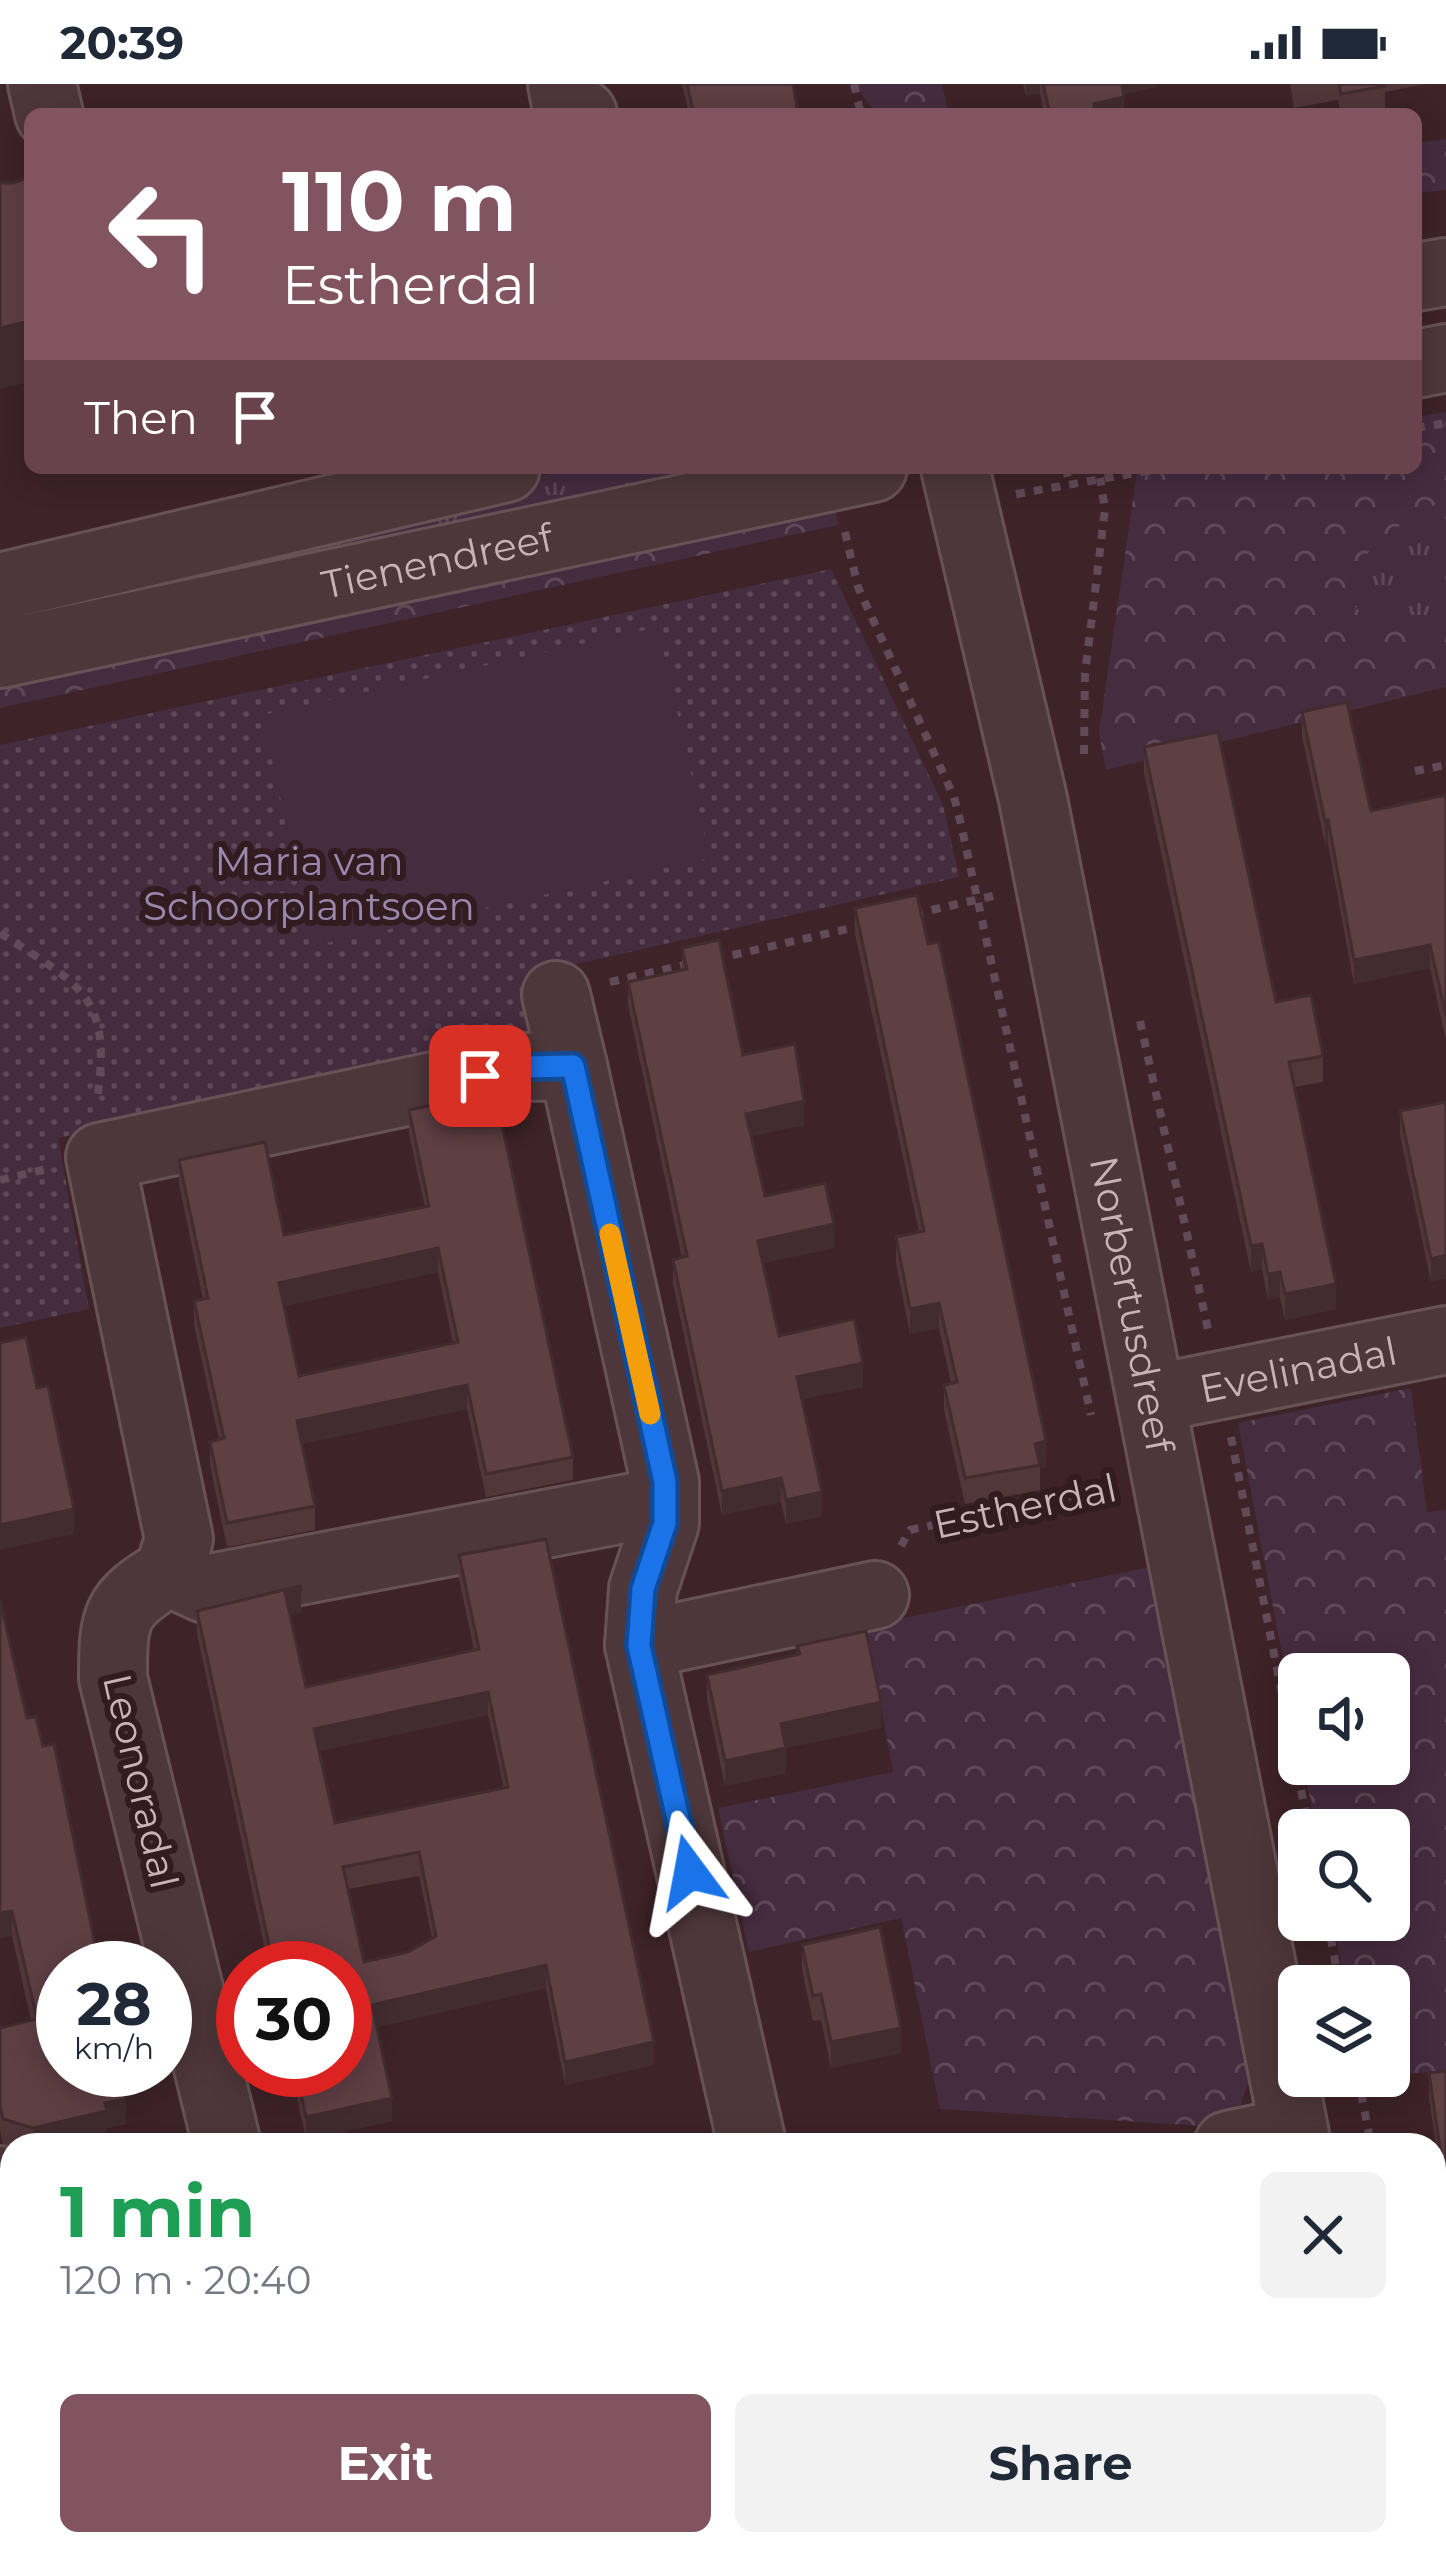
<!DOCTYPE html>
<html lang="en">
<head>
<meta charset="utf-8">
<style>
	:root { --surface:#fff; --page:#f2f2f3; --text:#1f2937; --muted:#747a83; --accent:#825461 }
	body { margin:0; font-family:Montserrat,sans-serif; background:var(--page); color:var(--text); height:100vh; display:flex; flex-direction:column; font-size:45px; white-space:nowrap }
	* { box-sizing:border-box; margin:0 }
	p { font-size:39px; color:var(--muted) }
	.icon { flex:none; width:66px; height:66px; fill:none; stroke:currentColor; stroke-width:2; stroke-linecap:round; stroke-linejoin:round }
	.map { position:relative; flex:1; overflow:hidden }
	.drawer { position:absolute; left:0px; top:2049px; width:1446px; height:423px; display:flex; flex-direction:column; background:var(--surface); border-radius:36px 36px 0 0; box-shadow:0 6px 30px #0003 }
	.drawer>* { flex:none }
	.top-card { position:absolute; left:24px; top:24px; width:1398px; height:366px; border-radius:18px; box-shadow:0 6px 30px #0003; background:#825461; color:#fff; overflow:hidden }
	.tools { position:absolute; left:1278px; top:1569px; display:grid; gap:24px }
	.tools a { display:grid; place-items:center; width:132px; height:132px; border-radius:18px; background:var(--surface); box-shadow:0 6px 30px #0003; font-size:60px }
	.speed { position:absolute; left:36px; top:1857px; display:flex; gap:24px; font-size:60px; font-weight:700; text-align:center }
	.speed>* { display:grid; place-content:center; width:156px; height:156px; border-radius:50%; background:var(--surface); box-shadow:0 6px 30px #0003; line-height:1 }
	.speed small { font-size:30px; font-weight:400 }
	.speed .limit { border:18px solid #d22; background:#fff; color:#111 }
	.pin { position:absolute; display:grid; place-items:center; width:102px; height:102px; color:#fff; margin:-51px; border-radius:24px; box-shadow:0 6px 18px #0006 }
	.me { position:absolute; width:132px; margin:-66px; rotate:347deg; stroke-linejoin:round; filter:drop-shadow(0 0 9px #0008) }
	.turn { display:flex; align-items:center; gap:42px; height:252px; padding:0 60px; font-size:54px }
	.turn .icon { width:156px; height:156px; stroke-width:2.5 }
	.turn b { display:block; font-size:84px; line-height:102px }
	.then { display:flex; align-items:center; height:114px; padding:0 60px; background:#0003; gap:24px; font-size:45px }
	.round { display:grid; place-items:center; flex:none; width:126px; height:126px; border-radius:18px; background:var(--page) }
	.headline { display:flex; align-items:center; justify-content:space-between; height:204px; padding:0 60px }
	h1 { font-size:72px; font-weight:700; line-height:90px; color:#1e9e55 }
	.action { display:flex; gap:24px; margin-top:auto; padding:24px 60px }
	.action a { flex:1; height:138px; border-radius:18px; background:var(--accent); color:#fff; font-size:48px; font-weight:700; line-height:138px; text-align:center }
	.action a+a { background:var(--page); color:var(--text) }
	.status { display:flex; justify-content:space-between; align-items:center; height:84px; padding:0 60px; background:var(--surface); direction:ltr }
	.status svg { height:33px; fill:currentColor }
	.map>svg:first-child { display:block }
	.grass { fill:url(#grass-tufts) }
	.forest { fill:url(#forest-crowns) }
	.park { fill:url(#park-dots) }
	.garden { fill:#462c3f }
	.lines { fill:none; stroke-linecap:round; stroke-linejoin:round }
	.minor-casing { stroke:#695256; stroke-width:72 }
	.path { stroke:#624a58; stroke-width:8; stroke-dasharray:9 9; stroke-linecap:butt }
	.minor { stroke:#4e373b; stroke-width:66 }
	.wall { fill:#51363a; fill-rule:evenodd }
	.shaded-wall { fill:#422c30 }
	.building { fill:#5e3f44; stroke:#422c30; stroke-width:3; fill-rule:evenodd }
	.route-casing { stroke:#114b97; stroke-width:30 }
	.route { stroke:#1a73e8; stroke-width:21 }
	.slow { stroke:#f59e0b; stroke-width:21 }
	.labels { text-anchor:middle; stroke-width:12; stroke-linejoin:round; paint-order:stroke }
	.street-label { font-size:39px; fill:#c9b3b6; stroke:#331c20 }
	.park-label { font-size:39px; fill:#9b88af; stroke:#331c20 }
</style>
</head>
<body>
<div class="status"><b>20:39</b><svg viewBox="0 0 49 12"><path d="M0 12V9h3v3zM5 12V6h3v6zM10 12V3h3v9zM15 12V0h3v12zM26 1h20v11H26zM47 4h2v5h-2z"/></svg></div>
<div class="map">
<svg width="1446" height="2471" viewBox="0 0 1446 2471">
	<defs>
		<pattern id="grass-tufts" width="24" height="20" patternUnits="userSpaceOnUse" patternTransform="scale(3)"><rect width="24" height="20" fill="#462c3f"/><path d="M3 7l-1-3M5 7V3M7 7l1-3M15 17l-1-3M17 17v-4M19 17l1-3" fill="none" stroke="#5f4858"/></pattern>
		<pattern id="forest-crowns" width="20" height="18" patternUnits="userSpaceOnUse" patternTransform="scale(3)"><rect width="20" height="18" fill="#462c3f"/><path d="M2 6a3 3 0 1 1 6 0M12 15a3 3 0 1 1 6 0" fill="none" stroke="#5f4858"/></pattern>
		<pattern id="park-dots" width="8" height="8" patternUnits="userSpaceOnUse" patternTransform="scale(3)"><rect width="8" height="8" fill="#462c3f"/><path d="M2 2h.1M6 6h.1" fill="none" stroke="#5f4858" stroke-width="1.8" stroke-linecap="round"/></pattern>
	</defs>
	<rect width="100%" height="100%" fill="#3e2328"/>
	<g class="grass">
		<polygon points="576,384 791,384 0,552 0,514"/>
		<path d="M1446,415V548C1412,542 1367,544 1347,513C1356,462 1404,437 1446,415Z"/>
	</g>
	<g class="forest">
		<polygon points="855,0 942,0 949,30 876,30"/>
		<polygon points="1446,55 1446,106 1416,109 1416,59"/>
		<path d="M1446,328V415C1404,437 1356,462 1347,513C1367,544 1411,542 1446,548V603L1106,686L1099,649L1137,388L1142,384H1416V333Z"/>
		<polygon points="832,405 838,441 0,624 0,582"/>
		<polygon points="1411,1304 1427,1428 1446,1426 1446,1986 1363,1995 1363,1992 1389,1992 1389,1902 1345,1902 1333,1836 1389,1836 1389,1746 1316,1746 1303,1680 1389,1680 1389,1590 1299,1590 1299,1659 1238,1339"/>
		<polygon points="1150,1483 1250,1992 1238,2029 1203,2042 940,2025 901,1834 749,1868 718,1724 893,1688 866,1542"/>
		<polygon points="0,2259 12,2323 12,2460 38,2460 40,2471 0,2471"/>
	</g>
	<polygon class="park" points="831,485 943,721 959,793 533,890 544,954 58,1054 89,1225 0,1244 0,661"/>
	<polygon class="garden" points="658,543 710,774 313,862 262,631"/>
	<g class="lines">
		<g class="minor-casing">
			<g id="minor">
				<polyline points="42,0 49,30"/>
				<polyline points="562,0 565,16 583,30"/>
				<polyline points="1416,193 1446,188"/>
				<polyline points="1416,280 1446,274"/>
				<path id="s1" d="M955,384L1033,715L1297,2061"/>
				<polyline points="0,503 506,384"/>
				<path id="s2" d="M0,570L873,384"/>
				<polyline points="556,911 573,982"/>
				<path id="s3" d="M1151,1315L1446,1256"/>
				<polyline points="169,1488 205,1505 665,1417"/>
				<polyline points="639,1561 875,1511"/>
				<path d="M227,2061L113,1594C113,1531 115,1520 169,1488L179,1455L100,1073L523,983L573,982L665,1398V1439L643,1505L639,1561L752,2060"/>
				<polyline points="1228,2061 1294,2047"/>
				<polyline points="0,2096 12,2099"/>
				<polyline points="1434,2354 1446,2352"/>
				<polyline points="316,2460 318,2471"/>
				<polyline points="780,2460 782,2471"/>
				<polyline points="1240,2460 1242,2471"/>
				<polyline points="1374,2460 1376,2471"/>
			</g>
		</g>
		<g class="path">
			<polyline points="854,0 861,30"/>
			<polyline points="1416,344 1446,339"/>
			<polyline points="1066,384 1069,400"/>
			<polyline points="1016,410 1164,384"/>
			<polyline points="845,448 858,503 954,713 960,736 1091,1331"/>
			<polyline points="1084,670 1085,590 1105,425 1100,394"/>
			<polyline points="1415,687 1446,681"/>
			<polyline points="914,830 993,812"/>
			<path d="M0,849C79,901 113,910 97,1016"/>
			<polyline points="715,875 865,841"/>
			<polyline points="610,898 689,880"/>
			<polyline points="1140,937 1209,1250"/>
			<polyline points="0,1096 47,1085"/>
			<polyline points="1231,1353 1309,1746"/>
			<polyline points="901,1462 910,1446 1113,1403"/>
			<polyline points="1327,1836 1340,1902"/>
			<polyline points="1358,1992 1371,2061"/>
		</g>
		<use href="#minor" class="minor"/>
	</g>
	<g class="wall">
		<polygon points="682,0 793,0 798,30 689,30"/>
		<polygon points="1023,0 1156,0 1156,3 1124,10 1124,30 1044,30 1040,9 1026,12"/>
		<polygon points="1290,0 1426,0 1385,8 1385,25 1353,30 1341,30 1338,16 1294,24"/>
		<polygon points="1302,628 1371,727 1446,711 1446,956 1430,884 1354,900 1328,760 1325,760 1302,652"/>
		<polygon points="1144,663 1276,918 1323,972 1323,998 1294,1003 1336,1225 1285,1236 1280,1213 1268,1216 1262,1185 1251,1188 1144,689"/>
		<polygon points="855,824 1046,1383 1040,1384 1040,1406 965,1420 944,1326 944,1301 951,1299 939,1244 910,1250 896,1179 896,1153 919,1148 855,850"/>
		<polygon points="682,864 743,971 804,1041 751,1052 765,1112 834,1164 763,1179 779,1252 863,1303 802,1315 822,1432 786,1440 781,1418 722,1431 673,1199 673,1176 682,1174 628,921 628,898 682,886"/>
		<polygon points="1446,1018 1431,1198 1400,1051 1400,1027"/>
		<path d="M409,1026L573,1373V1396L486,1413L467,1325L301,1360L315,1422V1446L227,1463L210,1381V1358L219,1355L194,1241V1217L203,1215L179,1100V1076L284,1151L425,1123L409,1050ZM438,1188L453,1259L299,1292L284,1222Z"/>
		<path d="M459,1471L654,1981L565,2001L546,1904L377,1943L392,2037L306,2056L291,1986H345V1884H269L197,1550V1527L301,1528L290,1530L306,1603L474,1566L459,1495ZM488,1631L504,1704L335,1739L319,1667ZM419,1792L432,1854L408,1868L364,1878L348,1805Z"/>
		<polygon points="797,1562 881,1644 786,1664 786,1689 725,1702 707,1616 707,1591 797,1571"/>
		<polygon points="27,1634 126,2040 107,2044 107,2052 68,2061 12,2062 3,2060 0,2047 0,1944 31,1936 12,1852 0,1854"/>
		<polygon points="802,1861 901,1969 831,1984 821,1936 813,1937 802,1886"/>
		<polygon points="1446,1987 1446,2114 1444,2114 1429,2013 1429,1989"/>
		<polygon points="105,2460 207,2460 209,2471 108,2471"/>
		<polygon points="619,2460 716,2460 719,2471 621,2471"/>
		<polygon points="856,2460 1188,2460 1191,2471 1093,2471 1093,2468 1078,2471 859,2471"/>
	</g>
	<g class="shaded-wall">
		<polygon points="1026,0 1040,0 1040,9 1026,12"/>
		<polygon points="1119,0 1156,0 1156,3 1119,11"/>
		<polygon points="1124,13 1124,30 1094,30 1094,20"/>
		<polygon points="30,237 30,298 0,305 0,244"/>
		<polygon points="1328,736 1328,760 1325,760 1325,737"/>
		<polygon points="1430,861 1430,884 1354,900 1354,876"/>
		<polygon points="804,1017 804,1041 746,1053 746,1030"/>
		<polygon points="834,1140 834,1164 758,1180 758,1157"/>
		<polygon points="1262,1160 1262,1185 1251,1188 1251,1162"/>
		<polygon points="438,1164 438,1188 279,1223 279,1199"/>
		<polygon points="1446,1171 1446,1195 1431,1198 1431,1175"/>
		<polygon points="1280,1188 1280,1213 1268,1216 1268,1190"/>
		<polygon points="1336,1200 1336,1225 1285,1236 1285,1210"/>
		<polygon points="939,1219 939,1244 910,1250 910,1225"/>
		<polygon points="863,1279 863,1303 797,1316 797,1293"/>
		<polygon points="467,1301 467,1325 297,1361 297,1337"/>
		<polygon points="1046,1357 1046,1383 1040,1384 1035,1360"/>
		<polygon points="781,1394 781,1418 722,1431 722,1407"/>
		<polygon points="822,1408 822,1432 786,1440 786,1416"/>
		<polygon points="74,1425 74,1450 0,1466 0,1441"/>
		<polygon points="301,1505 301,1528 285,1531 285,1508"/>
		<polygon points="488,1608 488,1631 314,1668 314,1645"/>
		<polygon points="881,1618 881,1644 781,1665 781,1640"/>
		<polygon points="786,1664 786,1689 725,1702 725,1677"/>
		<polygon points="12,1827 12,1852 0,1854 0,1829"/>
		<polygon points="546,1881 546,1904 372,1944 372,1921"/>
		<polygon points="901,1944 901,1969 831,1984 831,1958"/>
		<polygon points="654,1958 654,1981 565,2001 565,1978"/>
		<polygon points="392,2014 392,2037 306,2056 306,2033"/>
		<polygon points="126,2015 126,2040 107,2044 107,2052 68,2061 33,2061 33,2044 105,2019"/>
		<polygon points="1019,2460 1093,2460 1093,2468 1078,2471 967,2471"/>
	</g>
	<g class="building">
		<polygon points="687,0 793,0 798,30 694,30"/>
		<polygon points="1043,0 1122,0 1124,13 1094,20 1096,30 1050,30"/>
		<polygon points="1339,0 1384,0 1385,2 1341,10"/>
		<polygon points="30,93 30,237 0,244 0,99 13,99"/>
		<polygon points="1347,618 1371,727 1446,711 1446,932 1430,861 1354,876 1328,736 1325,737 1302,628"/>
		<polygon points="1218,648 1276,918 1311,911 1323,972 1289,978 1336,1200 1285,1210 1280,1188 1268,1190 1262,1160 1251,1162 1144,663"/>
		<polygon points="917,811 928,860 939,858 1046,1357 1035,1360 1040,1381 965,1394 944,1301 957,1298 939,1219 910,1225 896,1153 924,1147 855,824"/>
		<polygon points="719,856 743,971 795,960 804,1017 746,1030 765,1112 825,1099 834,1140 758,1157 779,1252 854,1235 863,1279 797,1293 822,1408 786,1416 781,1394 722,1407 673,1176 687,1172 628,898 687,885 682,864"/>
		<path d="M495,1008L573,1373L486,1390L467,1301L297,1337L315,1422L227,1439L210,1358L224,1354L194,1217L208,1214L179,1076L265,1058L284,1151L429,1122L409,1026ZM438,1164L458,1258L299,1292L279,1199Z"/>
		<polygon points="1446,1018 1446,1171 1431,1175 1400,1027"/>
		<polygon points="26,1253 37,1304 48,1302 74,1425 0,1441 0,1259"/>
		<path d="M546,1455L654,1958L565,1978L546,1881L372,1921L392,2014L306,2033L296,1986H345V1884H274L197,1527L300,1502L301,1505L285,1508L306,1603L479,1565L459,1471ZM488,1608L508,1703L335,1739L314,1645ZM419,1768L436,1852L408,1868L364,1878L343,1783Z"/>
		<polygon points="0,1516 27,1634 36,1633 43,1662 54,1660 100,1884 63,1884 63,1986 120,1986 126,2015 105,2019 107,2027 33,2044 3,2035 0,2022 0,1944 37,1935 12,1827 0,1829"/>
		<polygon points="866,1547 881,1618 781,1640 786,1664 725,1677 707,1591 800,1570 797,1562"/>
		<polygon points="880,1843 901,1944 831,1958 821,1910 813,1912 802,1861"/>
		<polygon points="1446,1987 1446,2090 1444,2091 1429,1989"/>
		<polygon points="111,2460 207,2460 209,2471 113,2471"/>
		<polygon points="353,2460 451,2460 451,2471 347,2471"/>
		<polygon points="624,2460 716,2460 719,2471 626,2471"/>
		<polygon points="861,2460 1019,2460 967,2471 863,2471"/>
		<polygon points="1096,2460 1188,2460 1191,2471 1099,2471"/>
	</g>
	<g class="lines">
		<g class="route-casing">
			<polyline id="route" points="480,992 523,983 573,982 665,1398 665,1439 643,1505 639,1562 690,1788"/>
		</g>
		<use href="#route" class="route"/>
		<polyline class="slow" points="610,1150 650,1330"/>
	</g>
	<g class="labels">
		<g class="street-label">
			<text dy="14" stroke="none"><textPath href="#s2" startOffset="447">Tienendreef</textPath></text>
			<text dy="14" stroke="none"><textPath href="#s1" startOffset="855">Norbertusdreef</textPath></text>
			<text dy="14" stroke="none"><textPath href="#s3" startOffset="150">Evelinadal</textPath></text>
			<text transform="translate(1025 1422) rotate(-12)" y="14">Estherdal</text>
			<text transform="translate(141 1697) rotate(77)" y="14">Leonoradal</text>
		</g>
		<g class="park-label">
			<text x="309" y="791">Maria van<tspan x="309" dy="45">Schoorplantsoen</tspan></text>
		</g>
	</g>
</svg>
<div class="tools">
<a><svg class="icon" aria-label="sound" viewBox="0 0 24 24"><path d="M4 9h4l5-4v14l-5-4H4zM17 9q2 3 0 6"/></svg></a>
<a><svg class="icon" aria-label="search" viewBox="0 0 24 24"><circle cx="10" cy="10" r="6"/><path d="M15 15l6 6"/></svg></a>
<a><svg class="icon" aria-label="layers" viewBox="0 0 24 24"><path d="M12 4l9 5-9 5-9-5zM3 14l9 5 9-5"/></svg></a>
</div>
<div class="speed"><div>28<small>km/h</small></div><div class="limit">30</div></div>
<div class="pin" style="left:480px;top:992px;background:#d93025"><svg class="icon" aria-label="arrive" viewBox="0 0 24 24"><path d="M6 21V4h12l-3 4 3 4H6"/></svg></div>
<svg class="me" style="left:690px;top:1788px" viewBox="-20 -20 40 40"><path d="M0-17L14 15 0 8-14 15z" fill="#1a73e8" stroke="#fff" stroke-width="4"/></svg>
<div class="top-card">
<div class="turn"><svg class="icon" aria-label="left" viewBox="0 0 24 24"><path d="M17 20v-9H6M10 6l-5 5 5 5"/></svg><div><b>110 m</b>Estherdal</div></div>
<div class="then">Then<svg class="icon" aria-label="arrive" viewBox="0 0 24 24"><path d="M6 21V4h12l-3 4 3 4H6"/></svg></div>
</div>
<section class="drawer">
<div class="headline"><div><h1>1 min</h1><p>120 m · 20:40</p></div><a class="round"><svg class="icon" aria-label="close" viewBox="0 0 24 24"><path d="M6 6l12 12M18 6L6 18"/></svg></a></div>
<div class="action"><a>Exit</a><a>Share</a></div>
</section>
</div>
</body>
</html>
